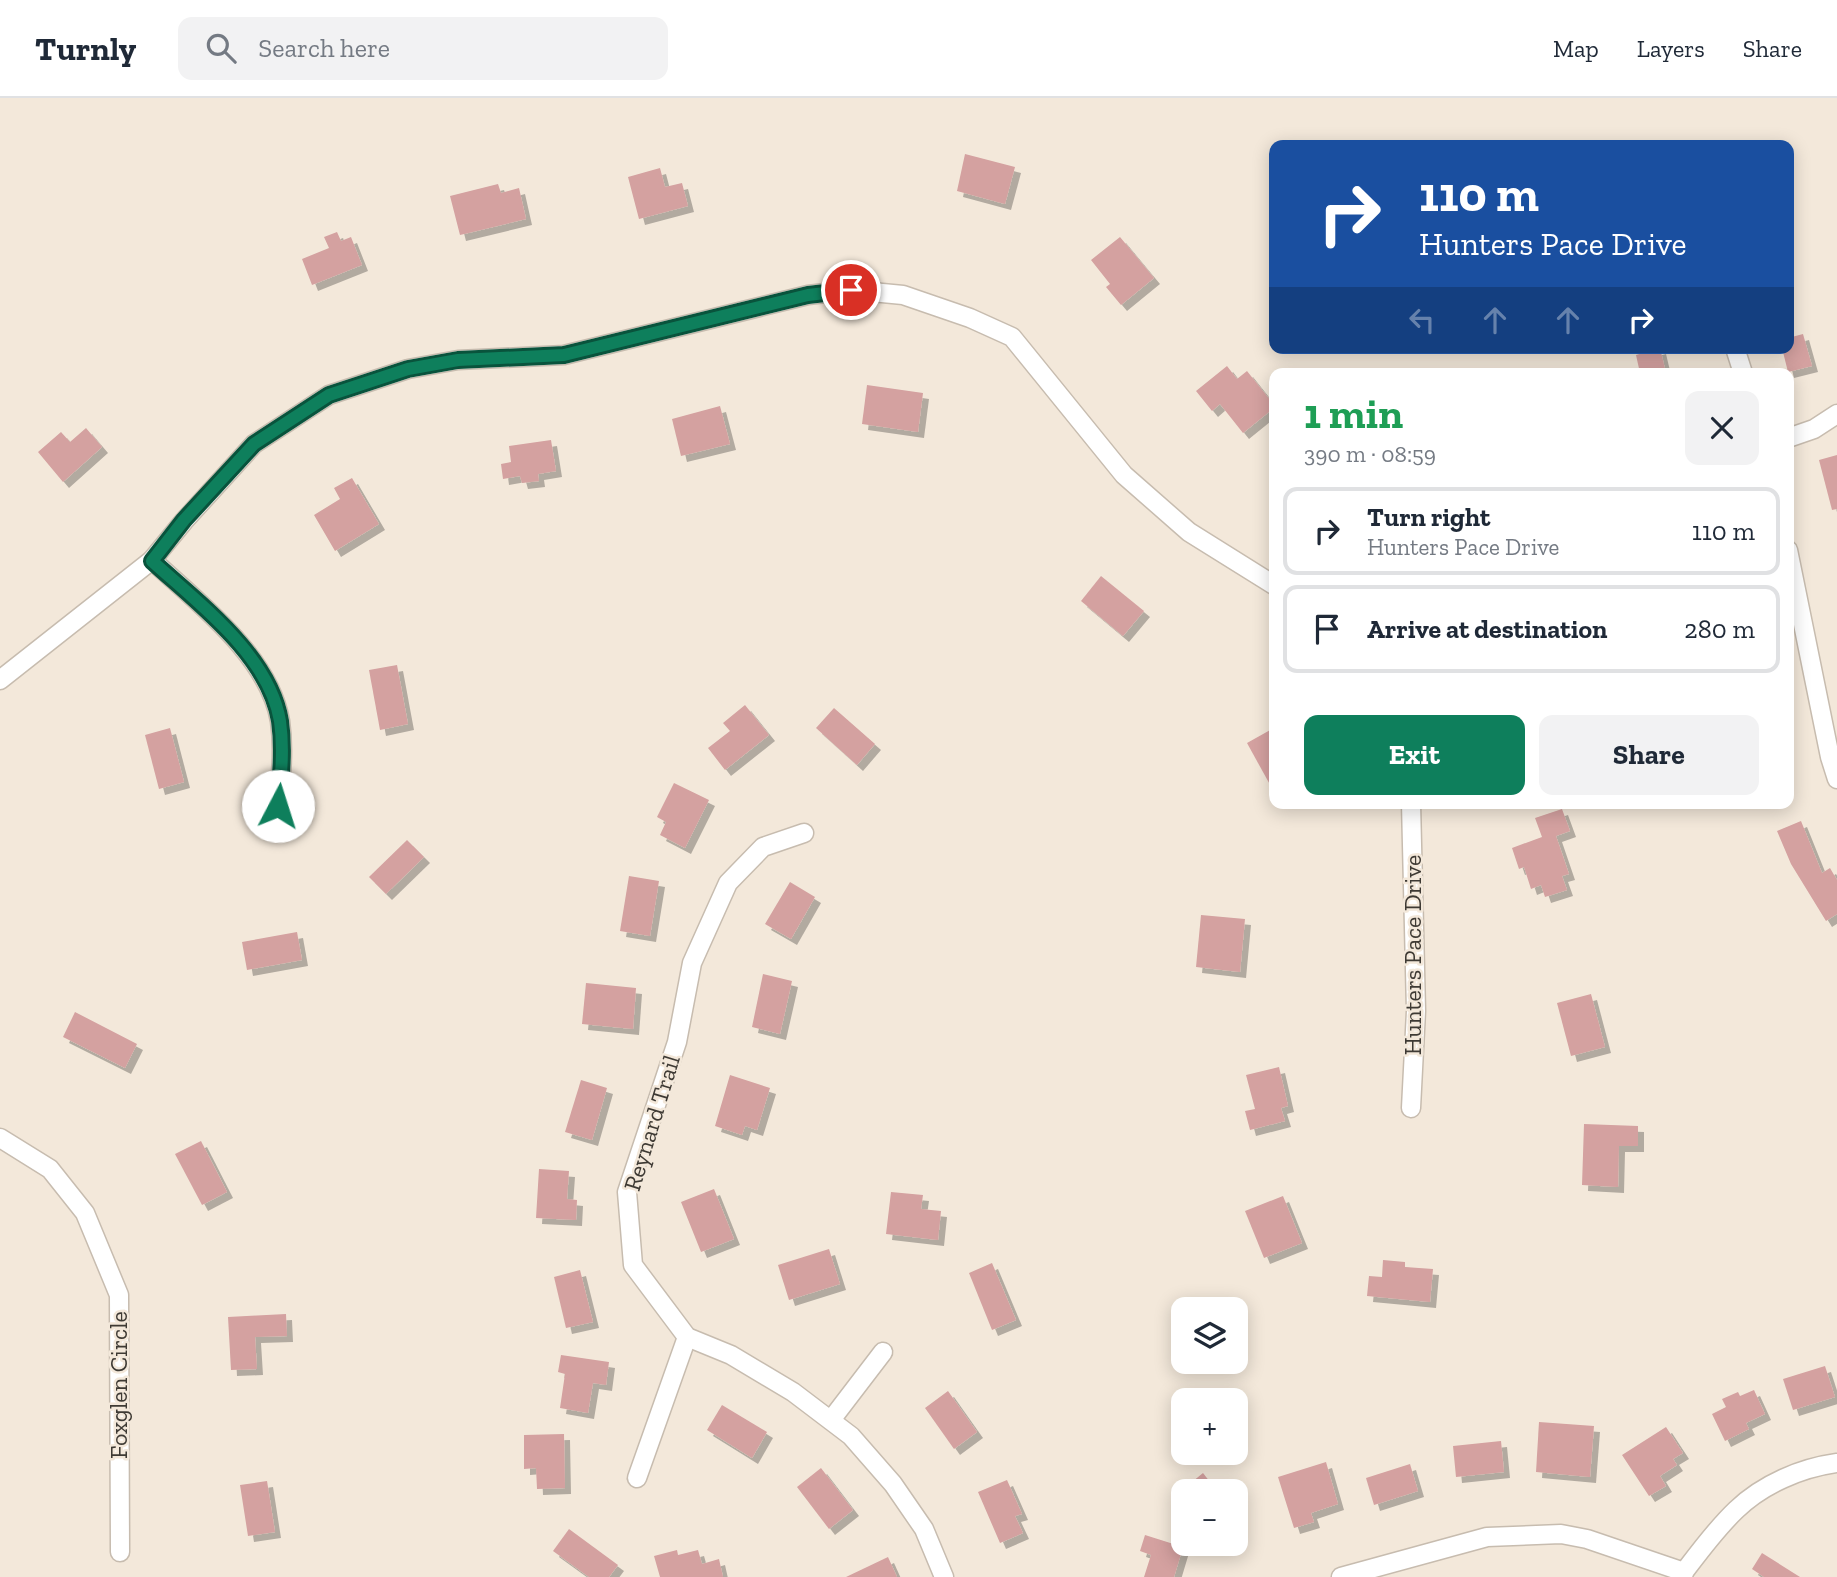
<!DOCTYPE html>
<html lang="en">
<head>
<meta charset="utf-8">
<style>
	:root { --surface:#fff; --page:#f2f2f3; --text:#1f2937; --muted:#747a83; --line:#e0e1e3; --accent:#0e7f5c }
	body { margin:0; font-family:"Zilla Slab",serif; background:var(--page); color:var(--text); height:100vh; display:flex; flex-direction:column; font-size:26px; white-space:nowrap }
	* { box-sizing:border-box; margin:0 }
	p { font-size:23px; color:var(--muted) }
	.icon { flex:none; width:38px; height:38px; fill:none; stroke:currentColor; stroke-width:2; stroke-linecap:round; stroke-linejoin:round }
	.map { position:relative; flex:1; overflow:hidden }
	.side { position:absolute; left:1269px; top:270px; width:525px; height:441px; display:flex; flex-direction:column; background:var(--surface); border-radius:14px; box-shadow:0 4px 18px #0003 }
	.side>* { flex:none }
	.hud { position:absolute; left:1269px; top:42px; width:525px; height:214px; border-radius:14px; box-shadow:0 4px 18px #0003; background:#1a4fa0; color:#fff; overflow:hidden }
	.buttons { position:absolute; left:1171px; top:1199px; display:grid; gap:14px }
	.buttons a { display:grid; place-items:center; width:77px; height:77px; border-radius:14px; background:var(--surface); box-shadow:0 4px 18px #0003; font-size:35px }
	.pin { position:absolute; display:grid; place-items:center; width:60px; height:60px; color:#fff; margin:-30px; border:4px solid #fff; border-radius:50%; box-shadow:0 2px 7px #0007 }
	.me { position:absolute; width:77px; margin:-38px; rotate:5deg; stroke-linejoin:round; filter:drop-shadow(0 0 5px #0008) }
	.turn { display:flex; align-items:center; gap:24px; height:147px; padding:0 35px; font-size:32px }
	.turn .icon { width:91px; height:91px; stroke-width:2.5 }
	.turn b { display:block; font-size:49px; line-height:60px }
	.lanes { display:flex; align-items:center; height:66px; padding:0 35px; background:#0003; justify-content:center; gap:35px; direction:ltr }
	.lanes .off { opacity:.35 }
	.round { display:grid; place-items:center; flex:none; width:74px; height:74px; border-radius:14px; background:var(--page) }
	.overview { display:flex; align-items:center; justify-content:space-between; height:119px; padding:0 35px }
	h1 { font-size:42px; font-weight:700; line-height:52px; color:#1e9e55 }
	.primary-button { display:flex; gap:14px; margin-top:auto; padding:14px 35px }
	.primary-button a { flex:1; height:80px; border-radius:14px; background:var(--accent); color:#fff; font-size:28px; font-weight:700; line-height:80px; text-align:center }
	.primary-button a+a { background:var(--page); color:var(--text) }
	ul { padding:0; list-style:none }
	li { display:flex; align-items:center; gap:21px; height:88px; margin:0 14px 10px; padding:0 21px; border:4px solid var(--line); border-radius:14px }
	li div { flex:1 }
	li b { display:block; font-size:26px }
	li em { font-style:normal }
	header { display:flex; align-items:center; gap:42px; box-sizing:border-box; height:98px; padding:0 35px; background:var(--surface); border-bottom:2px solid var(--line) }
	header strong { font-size:33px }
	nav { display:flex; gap:38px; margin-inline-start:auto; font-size:24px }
	.search { width:490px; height:63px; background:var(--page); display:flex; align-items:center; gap:18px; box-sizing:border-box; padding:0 24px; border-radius:14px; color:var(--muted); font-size:26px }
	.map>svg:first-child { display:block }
	.building { fill:#d4a1a0; filter:url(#shadow) }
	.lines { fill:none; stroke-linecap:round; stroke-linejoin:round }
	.minor-casing { stroke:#c7bcaf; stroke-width:21 }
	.minor { stroke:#fff; stroke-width:18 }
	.route-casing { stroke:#09533c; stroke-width:18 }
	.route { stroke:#0e7f5c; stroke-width:12 }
	.labels { text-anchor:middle; stroke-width:5; stroke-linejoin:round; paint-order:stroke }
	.street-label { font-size:24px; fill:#3e3a34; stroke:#f3e8da }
</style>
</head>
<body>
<header>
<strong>Turnly</strong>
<div class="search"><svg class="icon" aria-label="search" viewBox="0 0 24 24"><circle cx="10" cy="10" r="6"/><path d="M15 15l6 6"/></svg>Search here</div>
<nav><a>Map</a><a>Layers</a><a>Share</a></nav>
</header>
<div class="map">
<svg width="1837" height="1479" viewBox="0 0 1837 1479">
	<defs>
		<filter id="shadow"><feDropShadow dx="6" dy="6" stdDeviation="0" flood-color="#0004"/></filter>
	</defs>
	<rect width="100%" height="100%" fill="#f3e8da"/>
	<g class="building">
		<polygon points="965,56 1015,69 1005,106 957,93"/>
		<polygon points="660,70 665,89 682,85 688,108 639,121 628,79"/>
		<polygon points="498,86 501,95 519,90 526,121 460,137 450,98"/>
		<polygon points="337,134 341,143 351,139 362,167 312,187 302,161 329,150 324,139"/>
		<polygon points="1120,139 1154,180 1121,207 1106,189 1110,186 1091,162"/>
		<polygon points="1803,236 1812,268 1788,274 1782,250 1788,250 1788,240"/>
		<polygon points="1660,250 1666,275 1640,275 1636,257"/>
		<polygon points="1227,268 1237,281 1247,273 1274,307 1274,310 1243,335 1220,306 1212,313 1196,293"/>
		<polygon points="867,287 923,295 918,334 862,326"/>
		<polygon points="720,308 730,346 681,358 672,321"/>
		<polygon points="86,330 102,349 63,384 38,354 61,334 70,344"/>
		<polygon points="551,342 556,373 538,376 539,383 522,385 520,378 503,381 501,366 511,364 509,348"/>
		<polygon points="1837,357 1837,411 1832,412 1819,362"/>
		<polygon points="352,380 379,426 335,453 314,417 340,401 334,390"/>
		<polygon points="1101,478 1144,513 1123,538 1081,503"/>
		<polygon points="397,567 408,626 380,632 369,572"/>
		<polygon points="745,607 769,637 725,672 708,650 730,633 723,625"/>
		<polygon points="834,610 875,646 857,667 816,630"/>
		<polygon points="170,630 184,684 159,691 145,637"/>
		<polygon points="1274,630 1274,694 1247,645"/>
		<polygon points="674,685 709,702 685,750 660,737 666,724 657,719"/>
		<polygon points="1562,711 1570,733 1556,738 1569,776 1562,778 1567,792 1545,799 1541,787 1531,791 1524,769 1519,771 1512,750 1542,739 1535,720"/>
		<polygon points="1801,723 1822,775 1830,770 1837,782 1837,816 1826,823 1791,766 1777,733"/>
		<polygon points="407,742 424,759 386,796 369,779"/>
		<polygon points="629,778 659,783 650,838 620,833"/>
		<polygon points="790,784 815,799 791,841 765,826"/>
		<polygon points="1201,817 1245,821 1240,874 1196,869"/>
		<polygon points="297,834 302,862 247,872 242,844"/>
		<polygon points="763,876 792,883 780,936 752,929"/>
		<polygon points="586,885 636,890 633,931 582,926"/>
		<polygon points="1591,896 1605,949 1571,958 1557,905"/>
		<polygon points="75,914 137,946 125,970 63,939"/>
		<polygon points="1279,969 1288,1008 1281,1010 1285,1023 1250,1032 1245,1013 1255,1011 1246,977"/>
		<polygon points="730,977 770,990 757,1032 745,1028 742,1037 715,1028"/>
		<polygon points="581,982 607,990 592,1042 565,1034"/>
		<polygon points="1584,1026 1638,1028 1638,1048 1619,1048 1618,1089 1582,1087"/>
		<polygon points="201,1043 227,1094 202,1107 175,1056"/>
		<polygon points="539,1071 569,1073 567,1101 577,1102 576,1122 536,1120"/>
		<polygon points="714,1091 734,1141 701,1154 681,1104"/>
		<polygon points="891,1094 923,1097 921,1111 941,1113 938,1142 886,1136"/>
		<polygon points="1283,1098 1302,1145 1264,1160 1245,1113"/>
		<polygon points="829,1151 840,1186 789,1202 778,1167"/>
		<polygon points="1383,1162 1405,1164 1405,1169 1433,1171 1430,1204 1367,1198 1369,1178 1382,1179"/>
		<polygon points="992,1165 1016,1222 992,1232 969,1175"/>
		<polygon points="580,1172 593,1224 566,1230 554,1179"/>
		<polygon points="286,1216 287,1238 255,1239 257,1271 231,1272 228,1219"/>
		<polygon points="561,1257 609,1264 606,1287 593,1285 588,1315 560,1310 565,1276 558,1274"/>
		<polygon points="1825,1268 1835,1299 1793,1312 1783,1281"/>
		<polygon points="1754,1292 1765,1316 1746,1325 1749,1331 1725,1343 1712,1316 1726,1309 1722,1301 1738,1294 1740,1298"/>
		<polygon points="948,1293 977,1334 954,1351 925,1310"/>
		<polygon points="722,1307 767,1334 752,1360 707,1332"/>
		<polygon points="1539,1324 1594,1328 1590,1379 1536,1374"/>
		<polygon points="1666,1329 1683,1355 1673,1361 1677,1367 1660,1378 1666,1388 1649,1398 1622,1357"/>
		<polygon points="564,1336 565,1390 537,1391 536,1370 524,1371 524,1337"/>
		<polygon points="1501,1343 1504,1374 1456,1379 1453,1348"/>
		<polygon points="1326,1364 1338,1406 1311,1415 1314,1424 1294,1430 1278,1379"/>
		<polygon points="1410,1366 1418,1393 1374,1407 1366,1380"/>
		<polygon points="821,1370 853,1412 829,1431 797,1389"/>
		<polygon points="1203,1375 1217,1393 1181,1393"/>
		<polygon points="1007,1382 1022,1416 1015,1418 1023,1435 1000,1445 978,1394"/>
		<polygon points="267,1383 275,1434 248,1438 240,1387"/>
		<polygon points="569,1431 618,1467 609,1479 589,1479 553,1453"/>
		<polygon points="1145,1437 1183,1449 1174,1479 1144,1479 1151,1457 1140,1453"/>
		<polygon points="677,1452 678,1457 698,1452 702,1466 719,1461 723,1479 660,1479 654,1458"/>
		<polygon points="1762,1455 1800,1479 1764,1479 1752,1471"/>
		<polygon points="888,1459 897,1479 846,1479"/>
	</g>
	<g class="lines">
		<g class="minor-casing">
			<g id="minor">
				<polyline points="1735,250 1743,275"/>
				<polyline points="1788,340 1814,331 1837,316"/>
				<polyline points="1788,452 1830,659 1837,681"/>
				<path d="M152,462C198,505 269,558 280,623C284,651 281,680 278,708"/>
				<polyline points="0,582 152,462 184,423 254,346 329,297 408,271 458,262 564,257 808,197 851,192 903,197 970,220 1012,239 1124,377 1189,434 1274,487"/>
				<polyline points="804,735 763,749 728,785 692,865 677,944 627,1094 633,1167 687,1239 731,1257 793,1294 851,1338 893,1386 924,1431 944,1479"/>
				<polyline points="1411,1010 1416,913 1411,705"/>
				<polyline points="0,1040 50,1071 85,1115 119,1197 120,1454"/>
				<polyline points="831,1322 883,1254"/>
				<polyline points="637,1380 687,1239"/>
				<polyline points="1341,1479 1487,1439 1561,1436 1587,1441 1684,1474"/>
				<path d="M1683,1479L1684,1474C1700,1453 1716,1431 1736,1412C1763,1386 1801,1370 1837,1365"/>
			</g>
		</g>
		<use href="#minor" class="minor"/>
	</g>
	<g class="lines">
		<g class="route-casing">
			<path id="route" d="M278,708C281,680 284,651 280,623C269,557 198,505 152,463L184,422L254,346L329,297L408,271L458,262L564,257L808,197L851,192"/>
		</g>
		<use href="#route" class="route"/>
	</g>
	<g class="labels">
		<g class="street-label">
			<text transform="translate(1413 857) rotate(-90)" y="8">Hunters Pace Drive</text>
			<text transform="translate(652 1025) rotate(-73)" y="8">Reynard Trail</text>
			<text transform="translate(119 1287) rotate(-90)" y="8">Foxglen Circle</text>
		</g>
	</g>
</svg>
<div class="buttons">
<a><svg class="icon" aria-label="layers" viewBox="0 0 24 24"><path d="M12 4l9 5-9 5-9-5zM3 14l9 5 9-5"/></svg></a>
<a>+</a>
<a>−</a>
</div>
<div class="pin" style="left:851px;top:192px;background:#d93025"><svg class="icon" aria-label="arrive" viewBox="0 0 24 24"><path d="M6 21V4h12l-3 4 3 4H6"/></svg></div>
<svg class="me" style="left:278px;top:708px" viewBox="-20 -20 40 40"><circle r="19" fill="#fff"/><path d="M0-13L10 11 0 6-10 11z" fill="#0e7f5c"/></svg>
<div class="hud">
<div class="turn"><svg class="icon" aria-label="right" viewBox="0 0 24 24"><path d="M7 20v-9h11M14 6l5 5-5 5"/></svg><div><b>110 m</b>Hunters Pace Drive</div></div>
<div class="lanes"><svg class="icon off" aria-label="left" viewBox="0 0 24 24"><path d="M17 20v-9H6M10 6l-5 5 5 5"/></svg><svg class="icon off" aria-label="ahead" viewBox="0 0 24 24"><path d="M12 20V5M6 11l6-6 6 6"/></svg><svg class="icon off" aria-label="ahead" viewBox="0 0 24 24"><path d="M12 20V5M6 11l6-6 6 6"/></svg><svg class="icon" aria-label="right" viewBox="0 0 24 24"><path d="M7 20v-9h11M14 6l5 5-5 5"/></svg></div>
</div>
<section class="side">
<div class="overview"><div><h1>1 min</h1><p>390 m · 08:59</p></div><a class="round"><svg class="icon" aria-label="close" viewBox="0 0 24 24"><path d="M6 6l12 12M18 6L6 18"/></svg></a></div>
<ul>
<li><svg class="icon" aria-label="right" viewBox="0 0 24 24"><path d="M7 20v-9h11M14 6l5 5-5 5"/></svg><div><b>Turn right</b><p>Hunters Pace Drive</p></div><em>110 m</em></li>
<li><svg class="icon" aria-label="arrive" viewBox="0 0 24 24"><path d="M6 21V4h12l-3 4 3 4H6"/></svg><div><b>Arrive at destination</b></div><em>280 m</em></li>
</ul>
<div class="primary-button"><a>Exit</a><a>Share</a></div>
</section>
</div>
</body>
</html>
